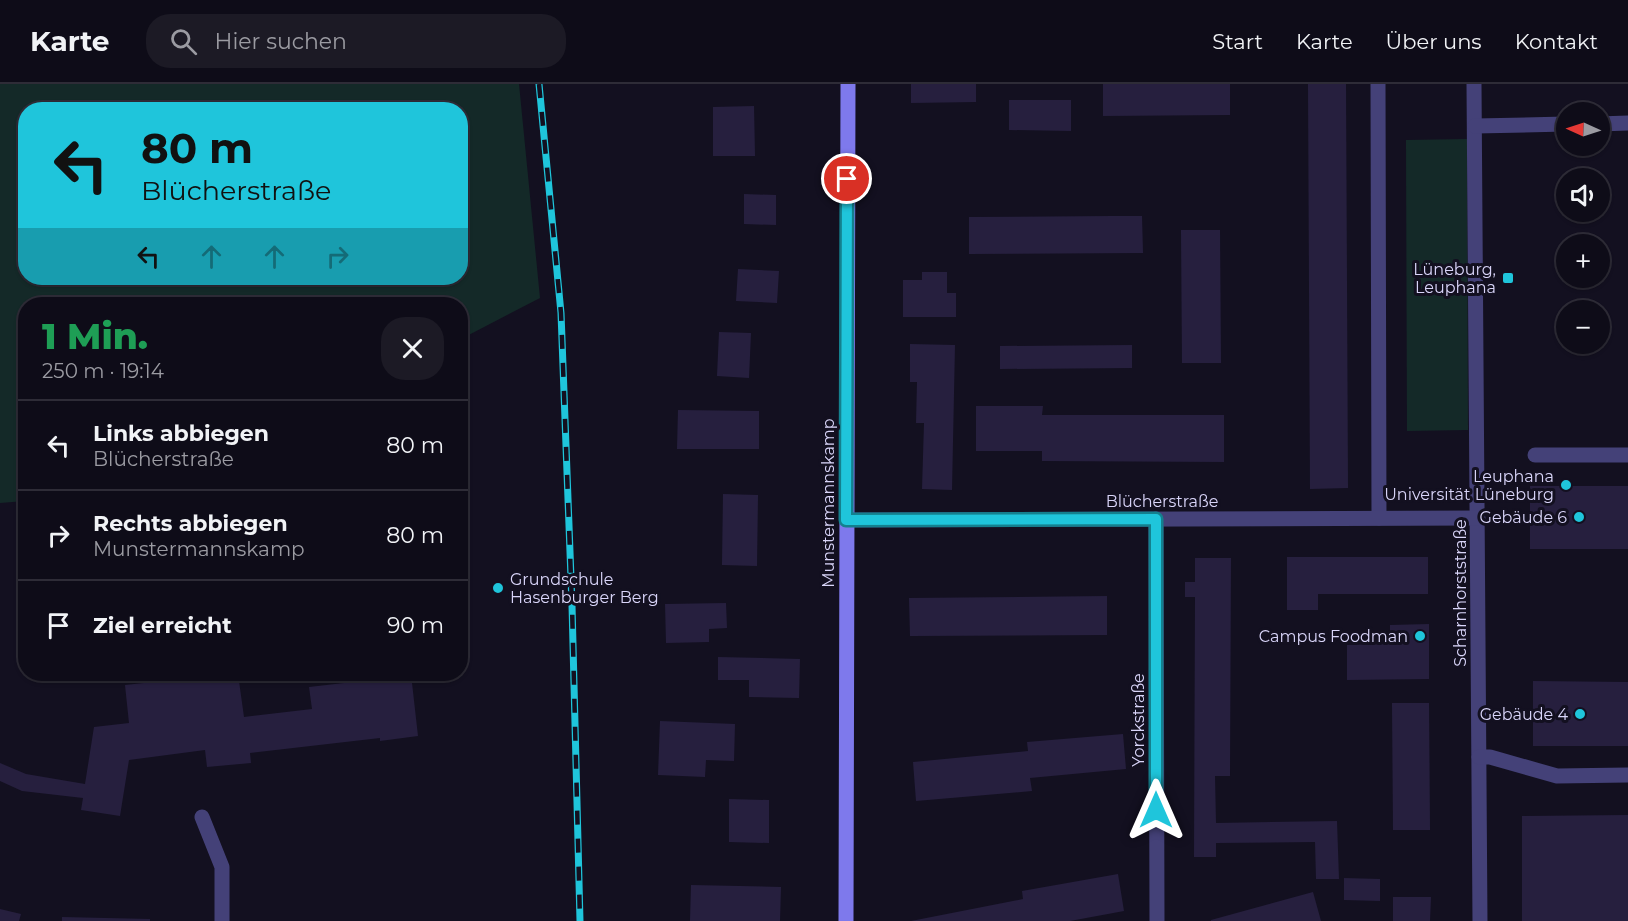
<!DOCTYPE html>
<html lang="de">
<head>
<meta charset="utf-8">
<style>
	:root { --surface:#0e0c18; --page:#1c1a25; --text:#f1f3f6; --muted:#9b9ba2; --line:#2e2c37 }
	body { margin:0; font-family:Montserrat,sans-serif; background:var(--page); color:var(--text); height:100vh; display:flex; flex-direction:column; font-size:22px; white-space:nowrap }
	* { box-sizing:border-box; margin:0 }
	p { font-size:20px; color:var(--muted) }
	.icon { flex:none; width:33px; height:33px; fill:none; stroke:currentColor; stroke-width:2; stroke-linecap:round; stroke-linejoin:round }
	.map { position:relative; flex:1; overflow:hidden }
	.details { position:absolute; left:18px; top:213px; width:450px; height:384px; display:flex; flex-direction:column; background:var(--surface); border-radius:24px; box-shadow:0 2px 4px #0004,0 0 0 2px var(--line) }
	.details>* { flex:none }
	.hud { position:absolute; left:18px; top:18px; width:450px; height:183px; border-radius:24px; box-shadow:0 2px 4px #0004,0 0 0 2px var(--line); background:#1fc5db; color:#111; overflow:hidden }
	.needle { width:39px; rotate:273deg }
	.fabs { position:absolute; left:1556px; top:18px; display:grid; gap:12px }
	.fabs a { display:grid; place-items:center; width:54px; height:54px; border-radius:50%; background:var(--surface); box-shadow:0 2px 4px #0004,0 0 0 2px var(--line); font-size:30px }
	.pin { position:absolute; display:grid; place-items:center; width:51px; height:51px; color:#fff; margin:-26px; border:3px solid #fff; border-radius:50%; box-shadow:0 2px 6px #0007 }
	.me { position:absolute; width:66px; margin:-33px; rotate:0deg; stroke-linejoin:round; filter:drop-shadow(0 0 4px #0008) }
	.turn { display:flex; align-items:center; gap:21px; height:126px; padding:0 24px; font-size:27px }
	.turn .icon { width:78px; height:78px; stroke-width:2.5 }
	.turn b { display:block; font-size:42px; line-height:51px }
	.lanes { display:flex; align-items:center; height:57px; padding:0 24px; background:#0003; justify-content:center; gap:30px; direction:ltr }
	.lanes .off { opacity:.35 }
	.round { display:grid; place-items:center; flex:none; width:63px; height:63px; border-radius:24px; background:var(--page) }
	.headline { display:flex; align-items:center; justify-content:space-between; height:102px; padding:0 24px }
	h1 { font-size:36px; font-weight:800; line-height:45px; color:#1e9e55 }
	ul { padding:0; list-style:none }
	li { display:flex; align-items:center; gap:18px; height:90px; padding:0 24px; border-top:2px solid var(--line) }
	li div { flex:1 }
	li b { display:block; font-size:22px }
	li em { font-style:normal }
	header { display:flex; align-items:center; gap:36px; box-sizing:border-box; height:84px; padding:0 30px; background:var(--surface); border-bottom:2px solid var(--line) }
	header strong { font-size:28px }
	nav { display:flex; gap:33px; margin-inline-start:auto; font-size:21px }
	.search { width:420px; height:54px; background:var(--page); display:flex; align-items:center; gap:15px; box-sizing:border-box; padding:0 21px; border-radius:24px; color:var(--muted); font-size:22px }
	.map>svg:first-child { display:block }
	.green { fill:#142928; fill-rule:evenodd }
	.building { fill:#261f3e }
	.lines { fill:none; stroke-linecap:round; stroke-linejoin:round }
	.street { stroke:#444178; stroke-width:15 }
	.secondary { stroke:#7e79ec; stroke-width:15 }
	.rail-casing { stroke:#1fc5db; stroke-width:7 }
	.rail { stroke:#131020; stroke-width:4.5; stroke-dasharray:14; stroke-linecap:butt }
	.route-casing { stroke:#14808e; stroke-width:15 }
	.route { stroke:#1fc5db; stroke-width:10 }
	.poi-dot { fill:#1fc5db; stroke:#131020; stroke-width:2 }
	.labels { text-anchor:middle; stroke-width:6; stroke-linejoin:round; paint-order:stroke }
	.poi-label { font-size:16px; fill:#d9d5f9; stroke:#131020; text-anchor:end }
	.street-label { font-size:16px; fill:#d9d5f9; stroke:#131020 }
</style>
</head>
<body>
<header>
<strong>Karte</strong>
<div class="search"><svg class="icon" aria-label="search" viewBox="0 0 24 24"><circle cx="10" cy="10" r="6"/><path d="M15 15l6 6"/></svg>Hier suchen</div>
<nav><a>Start</a><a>Karte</a><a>Über uns</a><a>Kontakt</a></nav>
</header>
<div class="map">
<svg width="1628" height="837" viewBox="0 0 1628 837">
	<rect width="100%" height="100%" fill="#131020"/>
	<g class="green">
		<path d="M0,0H519L540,214L461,255L460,220H26L25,417L0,419ZM26,26H460V194H26Z"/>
		<polygon points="1467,55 1468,346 1407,347 1406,56"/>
	</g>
	<g class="building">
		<polygon points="911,0 976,0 976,18 911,19"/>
		<polygon points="1103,0 1230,0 1230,31 1103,32"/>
		<polygon points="1308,0 1346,0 1348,404 1310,405"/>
		<polygon points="1009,16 1071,16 1071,47 1009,46"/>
		<polygon points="754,22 755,72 713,72 713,23"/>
		<polygon points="744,110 776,111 776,141 744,140"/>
		<polygon points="1112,132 1142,132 1143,169 969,170 969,133"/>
		<polygon points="1181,146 1220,146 1221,279 1182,279"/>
		<polygon points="738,185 779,187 777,219 736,217"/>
		<polygon points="922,188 947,188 947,209 956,209 956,233 903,233 903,196 922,196"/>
		<polygon points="719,248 751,249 749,294 717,292"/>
		<polygon points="910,260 955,261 952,406 922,405 924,339 916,339 917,298 910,298"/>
		<polygon points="1132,261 1132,284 1000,285 1000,262"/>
		<polygon points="976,322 1043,322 1042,331 1224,331 1224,378 1042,377 1042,367 976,367"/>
		<polygon points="678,326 759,327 759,365 677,365"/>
		<rect x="1530" y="402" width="98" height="63"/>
		<polygon points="723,410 758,411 757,482 722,481"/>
		<polygon points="1287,473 1428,473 1428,510 1318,510 1318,526 1287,526"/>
		<polygon points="1195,474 1231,474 1230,692 1215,692 1216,739 1337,737 1339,795 1316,795 1315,758 1216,759 1216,773 1194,773 1195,513 1185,513 1185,498 1195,498"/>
		<polygon points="1107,512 1107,551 910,552 909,514"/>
		<polygon points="726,519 727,544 709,545 709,558 666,559 665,520"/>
		<polygon points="1429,540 1429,595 1347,596 1347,561 1390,560 1390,541"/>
		<polygon points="718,573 800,575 799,614 749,613 749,596 718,596"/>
		<polygon points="161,590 238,590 244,633 312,625 309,603 370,596 369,590 411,590 418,652 380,657 380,654 250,669 251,679 207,683 205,666 129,676 120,732 81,726 83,714 22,707 0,697 0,679 26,690 85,700 94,643 129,639 125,601 162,597"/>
		<polygon points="1533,597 1628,598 1628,662 1533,662"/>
		<polygon points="1392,619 1429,619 1430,746 1393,746"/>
		<polygon points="660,637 735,640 734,677 706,676 705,693 658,691"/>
		<polygon points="1123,650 1126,685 1030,694 1032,707 916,717 913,678 1028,667 1027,658"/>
		<polygon points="729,715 769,716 769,759 729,758"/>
		<polygon points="1628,731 1628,837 1522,837 1522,732"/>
		<polygon points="1118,790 1124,827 1070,837 911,837 1023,815 1022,807"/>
		<polygon points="1344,794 1380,795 1380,817 1344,816"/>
		<polygon points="691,801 781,803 780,837 690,837"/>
		<polygon points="1313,808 1321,837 1211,837 1211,836"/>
		<polygon points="1393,813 1431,813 1430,837 1393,837"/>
		<polygon points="0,825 21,830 19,837 0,837"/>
		<polygon points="62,833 150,835 150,837 62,837"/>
	</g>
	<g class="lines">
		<g class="street">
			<polyline points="1378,0 1379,434"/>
			<polyline points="1474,0 1480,837"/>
			<polyline points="1599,40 1628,39"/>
			<polyline points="1475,42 1566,40"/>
			<polyline points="1535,371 1628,371"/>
			<polyline points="1156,435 1157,837"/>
			<polyline points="847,436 1478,434"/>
			<polyline points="1479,673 1490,673 1557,692 1628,691"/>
			<polyline points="202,733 222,783 222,837"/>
		</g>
		<polyline class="secondary" points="846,837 848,0"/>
		<g class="rail-casing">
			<polyline id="rail" points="539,0 561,229 572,521 580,837"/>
		</g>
		<use href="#rail" class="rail"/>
	</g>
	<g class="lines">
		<g class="route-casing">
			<polyline id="route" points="847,95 846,436 1156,435 1156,726"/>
		</g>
		<use href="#route" class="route"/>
	</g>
	<g class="poi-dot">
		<rect x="1502" y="188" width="12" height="12" rx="3"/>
		<circle cx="1566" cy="401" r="6"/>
		<circle cx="1579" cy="433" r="6"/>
		<circle cx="498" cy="504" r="6"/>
		<circle cx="1420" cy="552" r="6"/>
		<circle cx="1580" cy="630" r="6"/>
	</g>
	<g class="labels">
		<g class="poi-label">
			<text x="1496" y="191">Lüneburg,<tspan x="1496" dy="18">Leuphana</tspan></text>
			<text x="1554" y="398">Leuphana<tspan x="1554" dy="18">Universität Lüneburg</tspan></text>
			<text x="1567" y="439">Gebäude 6</text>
			<text x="510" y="501" text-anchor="start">Grundschule<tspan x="510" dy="18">Hasenburger Berg</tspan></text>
			<text x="1408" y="558">Campus Foodman</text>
			<text x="1568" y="636">Gebäude 4</text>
		</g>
		<g class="street-label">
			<text x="1162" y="423">Blücherstraße</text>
			<text transform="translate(828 419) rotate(-90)" y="6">Munstermannskamp</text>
			<text transform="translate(1460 509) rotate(-90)" y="6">Scharnhorststraße</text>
			<text transform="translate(1138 636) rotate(-90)" y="6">Yorckstraße</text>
		</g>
	</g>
</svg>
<div class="fabs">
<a><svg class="needle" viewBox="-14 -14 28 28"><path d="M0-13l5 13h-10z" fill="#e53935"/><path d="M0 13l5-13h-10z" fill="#9b9ba2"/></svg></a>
<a><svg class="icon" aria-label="sound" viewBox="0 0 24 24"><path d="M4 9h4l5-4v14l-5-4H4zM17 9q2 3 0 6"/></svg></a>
<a>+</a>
<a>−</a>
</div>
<div class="pin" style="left:847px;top:95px;background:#d93025"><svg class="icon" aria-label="arrive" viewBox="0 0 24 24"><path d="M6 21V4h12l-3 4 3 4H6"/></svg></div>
<svg class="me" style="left:1156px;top:726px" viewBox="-20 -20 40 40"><path d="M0-17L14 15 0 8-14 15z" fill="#1fc5db" stroke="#fff" stroke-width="4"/></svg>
<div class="hud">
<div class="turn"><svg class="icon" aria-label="left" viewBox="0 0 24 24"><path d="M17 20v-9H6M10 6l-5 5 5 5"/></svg><div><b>80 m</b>Blücherstraße</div></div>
<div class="lanes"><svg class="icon" aria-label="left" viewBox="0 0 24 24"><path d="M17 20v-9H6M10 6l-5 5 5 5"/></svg><svg class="icon off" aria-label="ahead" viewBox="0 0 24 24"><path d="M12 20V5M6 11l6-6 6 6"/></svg><svg class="icon off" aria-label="ahead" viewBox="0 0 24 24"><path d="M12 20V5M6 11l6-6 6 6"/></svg><svg class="icon off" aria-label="right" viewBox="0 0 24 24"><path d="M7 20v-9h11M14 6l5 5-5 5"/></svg></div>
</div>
<section class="details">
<div class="headline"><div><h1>1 Min.</h1><p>250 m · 19:14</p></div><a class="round"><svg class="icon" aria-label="close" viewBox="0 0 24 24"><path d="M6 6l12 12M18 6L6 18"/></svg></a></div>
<ul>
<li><svg class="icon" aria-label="left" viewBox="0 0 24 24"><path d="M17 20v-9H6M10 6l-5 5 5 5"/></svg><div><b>Links abbiegen</b><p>Blücherstraße</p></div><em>80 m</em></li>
<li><svg class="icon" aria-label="right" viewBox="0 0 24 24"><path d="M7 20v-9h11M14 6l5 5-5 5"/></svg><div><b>Rechts abbiegen</b><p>Munstermannskamp</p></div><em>80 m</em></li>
<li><svg class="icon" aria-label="arrive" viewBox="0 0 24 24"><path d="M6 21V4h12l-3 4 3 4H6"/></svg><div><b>Ziel erreicht</b></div><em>90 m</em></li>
</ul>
</section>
</div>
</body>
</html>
